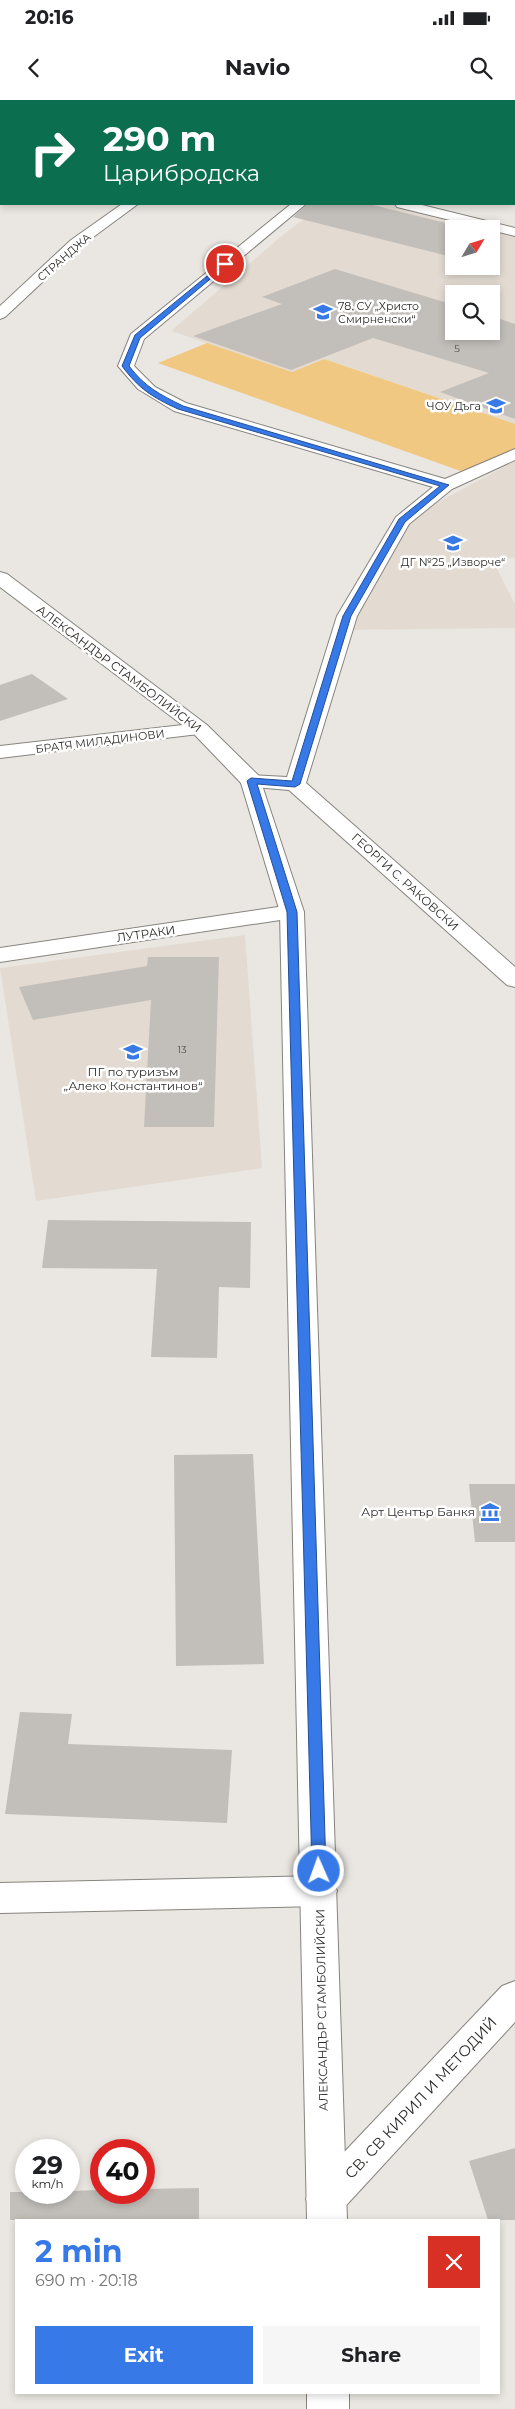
<!DOCTYPE html>
<html lang="en">
<head>
<meta charset="utf-8">
<style>
	:root { --surface:#fff; --page:#f6f6f6; --text:#202124; --muted:#757577; --accent:#3679e7 }
	body { margin:0; font-family:Montserrat,sans-serif; background:var(--page); color:var(--text); height:100vh; display:flex; flex-direction:column; font-size:19px; white-space:nowrap }
	* { box-sizing:border-box; margin:0 }
	p { font-size:16px; color:var(--muted) }
	.icon { flex:none; width:28px; height:28px; fill:none; stroke:currentColor; stroke-width:2; stroke-linecap:round; stroke-linejoin:round }
	.map { position:relative; flex:1; overflow:hidden }
	.panel { position:absolute; left:15px; top:2119px; width:485px; height:175px; display:flex; flex-direction:column; background:var(--surface); border-radius:0px; box-shadow:0 2px 8px #0003 }
	.panel>* { flex:none }
	.hud { position:absolute; left:0px; top:0px; width:515px; height:105px; box-shadow:0 2px 8px #0003; background:#0b6e4f; color:#fff; overflow:hidden }
	.needle { width:32px; rotate:52deg }
	.buttons { position:absolute; left:445px; top:120px; display:grid; gap:10px }
	.buttons a { display:grid; place-items:center; width:55px; height:55px; border-radius:0px; background:var(--surface); box-shadow:0 2px 8px #0003; font-size:25px }
	.speed { position:absolute; left:15px; top:2039px; display:flex; gap:10px; font-size:25px; font-weight:700; text-align:center }
	.speed>* { display:grid; place-content:center; width:65px; height:65px; border-radius:50%; background:var(--surface); box-shadow:0 2px 8px #0003; line-height:1 }
	.speed small { font-size:12px; font-weight:400 }
	.speed .limit { border:8px solid #d22; background:#fff; color:#111 }
	.pin { position:absolute; display:grid; place-items:center; width:42px; height:42px; color:#fff; margin:-21px; border:2px solid #fff; border-radius:50%; box-shadow:0 1px 5px #0007 }
	.me { position:absolute; width:55px; margin:-28px; rotate:358deg; stroke-linejoin:round; filter:drop-shadow(0 0 4px #0008) }
	.turn { display:flex; align-items:center; gap:18px; height:105px; padding:0 20px; font-size:22px }
	.turn .icon { width:65px; height:65px; stroke-width:2.5 }
	.turn b { display:block; font-size:35px; line-height:42px }
	.round { display:grid; place-items:center; flex:none; width:52px; height:52px; border-radius:0px; background:var(--page) }
	.headline { display:flex; align-items:center; justify-content:space-between; height:85px; padding:0 20px }
	h1 { font-size:30px; font-weight:700; line-height:38px; color:var(--accent) }
	.button { display:flex; gap:10px; margin-top:auto; padding:10px 20px }
	.button a { flex:1; height:58px; border-radius:0px; background:var(--accent); color:#fff; font-size:20px; font-weight:700; line-height:58px; text-align:center }
	.button a+a { background:var(--page); color:var(--text) }
	.status { display:flex; justify-content:space-between; align-items:center; height:35px; padding:0 25px; background:var(--surface); direction:ltr }
	.status svg { height:14px; fill:currentColor }
	header { display:flex; justify-content:space-between; align-items:center; height:65px; padding:0 20px; background:var(--surface); font-size:22px; font-weight:700 }
	.map>svg:first-child { display:block }
	.built { fill:#e3dbd1; fill-rule:evenodd }
	.green { fill:#f1c881 }
	.building { fill:#c2beba }
	.lines { fill:none; stroke-linecap:round; stroke-linejoin:round }
	.street-casing { stroke:#87847f; stroke-width:2 }
	.secondary-casing { stroke:#87847f; stroke-width:2 }
	.street { fill:#fff; fill-rule:evenodd }
	.secondary { fill:#fff; fill-rule:evenodd }
	.route { fill:#3679e7; stroke:#234f96 }
	.labels { text-anchor:middle; stroke-width:5; stroke-linejoin:round; paint-order:stroke }
	.number-label { font-size:10px; fill:#52504d }
	.far-street-label { font-size:11px; fill:#2c2b29; stroke:#fff }
	.far-poi-label { font-size:11px; fill:#2c2b29; stroke:#fff; text-anchor:start }
	.street-label { font-size:12px; fill:#2c2b29; stroke:#fff }
	.poi-label { font-size:12px; fill:#2c2b29; stroke:#fff }
	.near-street-label { font-size:15px; fill:#2c2b29; stroke:#fff }
</style>
</head>
<body>
<div class="status"><b>20:16</b><svg viewBox="0 0 49 12"><path d="M0 12V9h3v3zM5 12V6h3v6zM10 12V3h3v9zM15 12V0h3v12zM26 1h20v11H26zM47 4h2v5h-2z"/></svg></div>
<header><svg class="icon" aria-label="back" viewBox="0 0 24 24"><path d="M15 5l-7 7 7 7"/></svg>Navio<svg class="icon" aria-label="search" viewBox="0 0 24 24"><circle cx="10" cy="10" r="6"/><path d="M15 15l6 6"/></svg></header>
<div class="map">
<svg width="515" height="2309" viewBox="0 0 515 2309">
	<rect width="100%" height="100%" fill="#eae7e2"/>
	<g class="built">
		<path d="M324,104H392L489,129H454V166H491V129L515,136V324L324,259L292,272L171,231L285,133ZM454,194H491V231H454Z"/>
		<polygon points="515,361 515,458 492,459 515,504 515,528 350,530 400,429 440,401"/>
		<polygon points="245,835 262,1068 36,1101 0,868"/>
	</g>
	<polygon class="green" points="207,243 292,272 324,259 515,324 515,349 466,373 158,263"/>
	<g class="building">
		<polygon points="308,104 369,104 470,129 454,129 454,154 448,156 293,117"/>
		<polygon points="335,169 454,205 454,231 491,231 491,216 515,224 515,319 440,292 489,273 373,238 291,270 193,236 282,204 262,197"/>
		<polygon points="32,574 68,599 0,621 0,585"/>
		<polygon points="148,857 219,857 214,1027 144,1027 151,900 33,920 19,887 147,866"/>
		<polygon points="48,1120 251,1122 250,1188 219,1187 217,1258 151,1257 157,1169 42,1168"/>
		<polygon points="253,1354 264,1564 176,1566 174,1355"/>
		<polygon points="469,1384 515,1384 515,1442 475,1442"/>
		<polygon points="20,1612 72,1614 68,1644 232,1650 227,1723 5,1714"/>
		<polygon points="515,2048 515,2120 488,2120 469,2061"/>
		<polygon points="199,2088 199,2120 10,2120 10,2092 69,2092 69,2091 101,2090 101,2092 144,2092 144,2089"/>
	</g>
	<g class="lines">
		<g class="street-casing">
			<g id="street">
				<rect x="514" y="22" width="1" height="8"/>
				<rect x="0" y="25" width="1" height="8"/>
				<rect x="0" y="49" width="1" height="8"/>
				<polygon points="122,104 138,104 81,146 5,217 0,219 0,206 71,140"/>
				<polygon points="291,104 306,104 144,239 134,266 155,287 186,303 445,379 515,349 515,360 452,389 409,424 357,516 306,683 515,867 515,887 507,885 289,690 243,686 240,681 243,676 251,675 287,677 337,516 396,417 433,387 174,311 138,289 118,266 131,234"/>
				<polygon points="395,104 418,104 515,128 515,136 397,107"/>
				<polygon points="200,623 207,625 210,629 207,633 0,658 0,646"/>
				<polygon points="292,805 300,807 304,812 300,817 0,862 0,848"/>
				<polygon points="319,1776 332,1781 337,1791 332,1801 319,1806 0,1813 0,1783"/>
				<polygon points="515,1881 515,1922 340,2112 326,2117 312,2112 306,2099 312,2086 502,1886"/>
			</g>
		</g>
		<g class="secondary-casing">
			<g id="secondary">
				<polygon points="0,472 7,474 207,625 259,676 304,812 347,2120 307,2120 280,812 241,683 193,633 0,487"/>
				<rect x="307" y="2292" width="42" height="17"/>
			</g>
		</g>
		<use href="#street" class="street"/>
		<use href="#secondary" class="secondary"/>
	</g>
	<path class="route" d="M223,163L228,164L140,238L129,266C145,287 159,294 183,306L449,385L405,422L351,516L300,684L295,687L257,684L297,812L326,1771L324,1775L319,1777L314,1775L312,1771L287,812L247,681L251,678L292,681L343,516L399,419L440,386L178,309C152,297 139,289 122,266L135,235Z"/>
	<defs>
		<g id="school-bare" transform="scale(1.5)"><path d="M0-5L7-2L0 1L-7-2ZM-4 1L0 2.5L4 1V4Q0 6-4 4Z" fill="#3679e7" stroke="#fff" stroke-width="2.5" paint-order="stroke"/></g>
		<g id="museum-bare" transform="scale(1.5)"><path d="M0-6L6-3V-2H-6V-3ZM-5-1h2V3h-2ZM-1-1h2V3h-2ZM3-1h2V3H3ZM-6 4H6V6H-6Z" fill="#3679e7" stroke="#fff" stroke-width="2.5" paint-order="stroke"/></g>
	</defs>
	<g fill-rule="evenodd">
		<use href="#school-bare" x="323" y="212"/>
		<use href="#school-bare" x="496" y="306"/>
		<use href="#school-bare" x="453" y="443"/>
		<use href="#school-bare" x="133" y="952"/>
		<use href="#museum-bare" x="490" y="1412"/>
	</g>
	<g class="labels">
		<g class="number-label">
			<text x="457" y="252">5</text>
			<text x="182" y="953">13</text>
		</g>
		<g class="far-street-label">
			<text transform="translate(64 157) rotate(-41)" y="4">СТРАНДЖА</text>
			<text transform="translate(100 641) rotate(-7)" y="4">БРАТЯ МИЛАДИНОВИ</text>
		</g>
		<g class="far-poi-label">
			<text x="338" y="210">78. СУ „Христо<tspan x="338" dy="13">Смирненски“</tspan></text>
			<text x="481" y="310" text-anchor="end">ЧОУ Дъга</text>
			<text x="453" y="466" text-anchor="middle">ДГ №25 „Изворче“</text>
		</g>
		<g class="street-label">
			<text transform="translate(119 569) rotate(37)" y="4">АЛЕКСАНДЪР СТАМБОЛИЙСКИ</text>
			<text transform="translate(405 782) rotate(42)" y="4">ГЕОРГИ С. РАКОВСКИ</text>
			<text transform="translate(146 834) rotate(-8)" y="4">ЛУТРАКИ</text>
			<text transform="translate(322 1910) rotate(-91)" y="4">АЛЕКСАНДЪР СТАМБОЛИЙСКИ</text>
		</g>
		<g class="poi-label">
			<text x="133" y="976">ПГ по туризъм<tspan x="133" dy="14">„Алеко Константинов“</tspan></text>
			<text x="475" y="1416" text-anchor="end">Арт Център Банкя</text>
		</g>
		<g class="near-street-label">
			<text transform="translate(421 1998) rotate(-47)" y="5">СВ. СВ КИРИЛ И МЕТОДИЙ</text>
		</g>
	</g>
</svg>
<div class="buttons">
<a><svg class="needle" viewBox="-14 -14 28 28"><path d="M0-13l5 13h-10z" fill="#e53935"/><path d="M0 13l5-13h-10z" fill="#757577"/></svg></a>
<a><svg class="icon" aria-label="search" viewBox="0 0 24 24"><circle cx="10" cy="10" r="6"/><path d="M15 15l6 6"/></svg></a>
</div>
<div class="speed"><div>29<small>km/h</small></div><div class="limit">40</div></div>
<div class="pin" style="left:225px;top:164px;background:#d93025"><svg class="icon" aria-label="arrive" viewBox="0 0 24 24"><path d="M6 21V4h12l-3 4 3 4H6"/></svg></div>
<svg class="me" style="left:319px;top:1771px" viewBox="-20 -20 40 40"><circle r="17" fill="#3679e7" stroke="#fff" stroke-width="3"/><path d="M0-11L8 9 0 5-8 9z" fill="#fff"/></svg>
<div class="hud">
<div class="turn"><svg class="icon" aria-label="right" viewBox="0 0 24 24"><path d="M7 20v-9h11M14 6l5 5-5 5"/></svg><div><b>290 m</b>Царибродска</div></div>
</div>
<section class="panel">
<div class="headline"><div><h1>2 min</h1><p>690 m · 20:18</p></div><a class="round" style="background:#d93025;color:#fff"><svg class="icon" aria-label="close" viewBox="0 0 24 24"><path d="M6 6l12 12M18 6L6 18"/></svg></a></div>
<div class="button"><a>Exit</a><a>Share</a></div>
</section>
</div>
</body>
</html>
